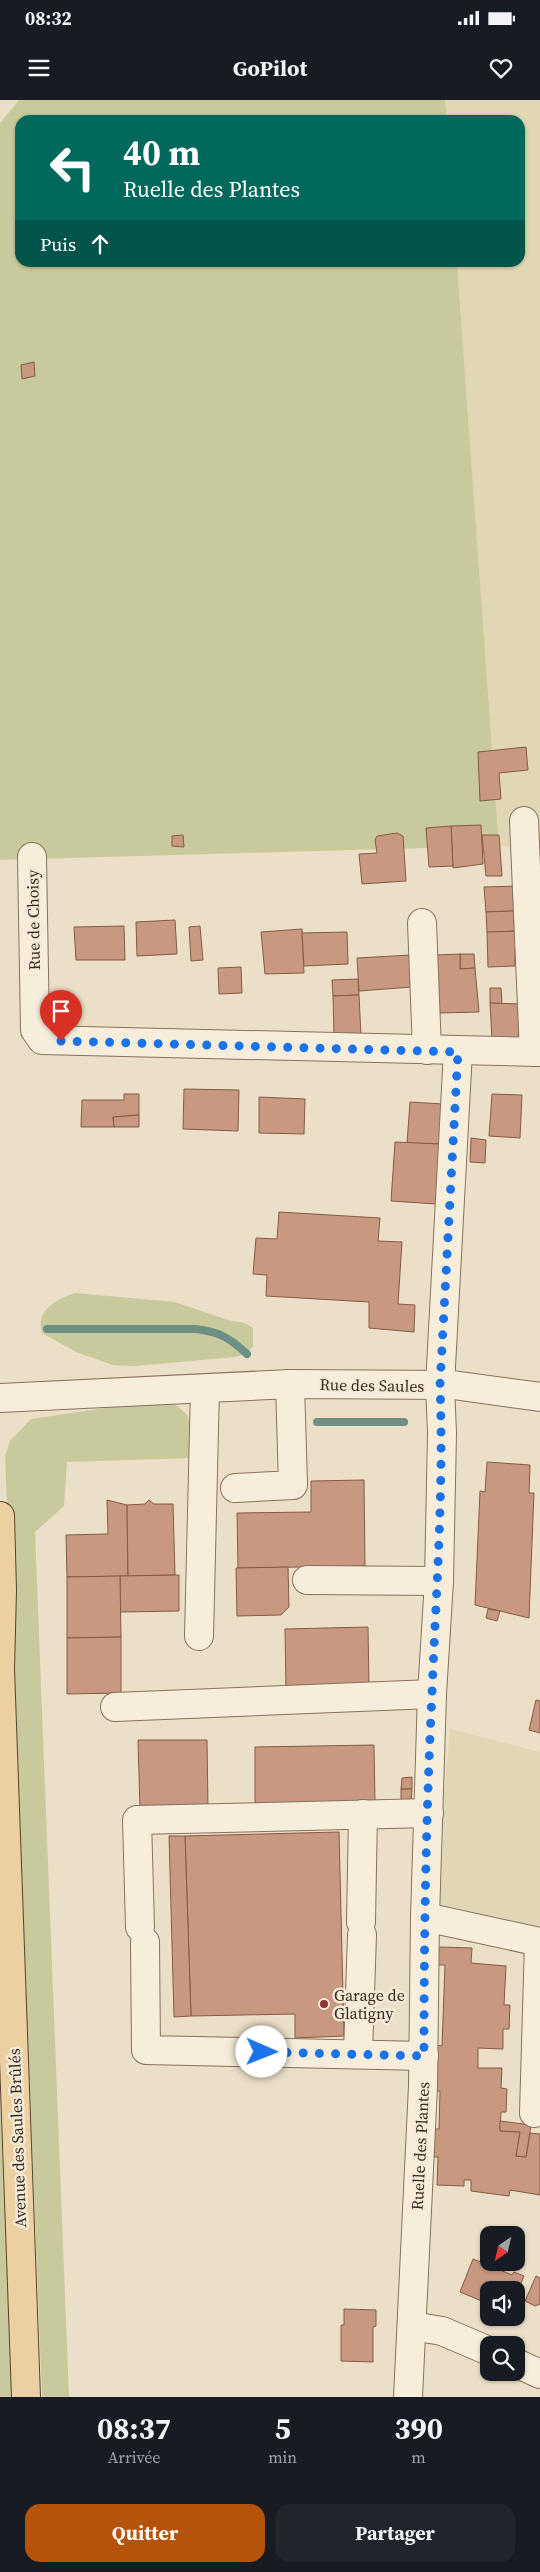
<!DOCTYPE html>
<html lang="fr">
<head>
<meta charset="utf-8">
<style>
	:root { --surface:#171b24; --page:#20242c; --text:#f1f3f6; --muted:#9ea1a6; --accent:#b45309 }
	body { margin:0; font-family:"Source Serif 4",serif; background:var(--page); color:var(--text); height:100vh; display:flex; flex-direction:column; font-size:19px; white-space:nowrap }
	* { box-sizing:border-box; margin:0 }
	p { font-size:16px; color:var(--muted) }
	.icon { flex:none; width:28px; height:28px; fill:none; stroke:currentColor; stroke-width:2; stroke-linecap:round; stroke-linejoin:round }
	.map { position:relative; height:2297px; overflow:hidden }
	.sheet { display:flex; flex-direction:column; background:var(--surface); flex:1 }
	.sheet>* { flex:none }
	.guide { position:absolute; left:15px; top:15px; width:510px; height:152px; border-radius:15px; box-shadow:0 1px 4px #0004; background:#00695c; color:#fff; overflow:hidden }
	.needle { width:32px; rotate:214deg }
	.fabs { position:absolute; left:480px; top:2126px; display:grid; gap:10px }
	.fabs a { display:grid; place-items:center; width:45px; height:45px; border-radius:10px; background:var(--surface); box-shadow:0 1px 4px #0004; font-size:25px }
	.pin { position:absolute; display:grid; place-items:center; width:42px; height:42px; color:#fff; margin:-51px -21px; border-radius:50% 50% 50% 0; rotate:-45deg; box-shadow:0 0 5px #0007 }
	.pin .icon { rotate:45deg }
	.me { position:absolute; width:55px; margin:-28px; rotate:91deg; stroke-linejoin:round; filter:drop-shadow(0 0 4px #0008) }
	.turn { display:flex; align-items:center; gap:18px; height:105px; padding:0 25px; font-size:22px }
	.turn .icon { width:65px; height:65px; stroke-width:2.5 }
	.turn b { display:block; font-size:35px; line-height:42px }
	.then { display:flex; align-items:center; height:48px; padding:0 25px; background:#0003; gap:10px; font-size:19px }
	.eta { display:flex; justify-content:space-evenly; align-items:center; height:85px; text-align:center }
	.eta b { font-size:30px; font-weight:700; line-height:35px }
	.primary-button { display:flex; gap:10px; margin-top:auto; padding:10px 25px }
	.primary-button a { flex:1; height:58px; border-radius:15px; background:var(--accent); color:#fff; font-size:20px; font-weight:700; line-height:58px; text-align:center }
	.primary-button a+a { background:var(--page); color:var(--text) }
	.status { display:flex; justify-content:space-between; align-items:center; height:35px; padding:0 25px; background:var(--surface); direction:ltr }
	.status svg { height:14px; fill:currentColor }
	header { display:flex; justify-content:space-between; align-items:center; height:65px; padding:0 25px; background:var(--surface); font-size:22px; font-weight:700 }
	.map>svg:first-child { display:block }
	.farmland { fill:#e2d7b5 }
	.green { fill:#c8ca9c }
	.lines { fill:none; stroke-linecap:round; stroke-linejoin:round }
	.stream { stroke:#6f8f85; stroke-width:8 }
	.building { fill:#c89980; stroke:#855a45 }
	.minor-casing { stroke:#88715e; stroke-width:30 }
	.major-casing { stroke:#564031; stroke-width:30 }
	.minor { stroke:#f7eddb; stroke-width:28 }
	.major { stroke:#edd0a2; stroke-width:28 }
	.route { stroke:#1a73e8; stroke-width:9; stroke-dasharray:0 16.2 }
	.poi-dot { fill:#933138; stroke:#f4ead7; stroke-width:2 }
	.labels { text-anchor:middle; stroke-width:5; stroke-linejoin:round; paint-order:stroke }
	.street-label { font-size:16px; fill:#392a21; stroke:#f4ead7 }
	.poi-label { font-size:16px; fill:#392a21; stroke:#f4ead7; text-anchor:start }
</style>
</head>
<body>
<div class="status"><b>08:32</b><svg viewBox="0 0 49 12"><path d="M0 12V9h3v3zM5 12V6h3v6zM10 12V3h3v9zM15 12V0h3v12zM26 1h20v11H26zM47 4h2v5h-2z"/></svg></div>
<header><svg class="icon" aria-label="menu" viewBox="0 0 24 24"><path d="M4 6h16M4 12h16M4 18h16"/></svg>GoPilot<svg class="icon" aria-label="heart" viewBox="0 0 24 24"><path d="M12 20l-8-8c-3-5 5-10 8-4 3-6 11-1 8 4z"/></svg></header>
<div class="map">
<svg width="540" height="2297" viewBox="0 0 540 2297">
	<rect width="100%" height="100%" fill="#ecdfc8"/>
	<g class="farmland">
		<polygon points="445,0 540,0 540,748 499,746 457,163 520,162 520,20 447,20"/>
		<polygon points="450,1629 540,1652 540,1827 434,1803"/>
	</g>
	<g class="green">
		<polygon points="19,0 445,0 447,20 20,20 20,162 457,163 499,746 0,760 0,23"/>
		<path d="M75,1193L175,1202L231,1221L245,1223L253,1228V1246L247,1254L235,1257L135,1266L113,1265L76,1252L42,1233C35,1210 57,1199 75,1193Z"/>
		<path d="M170,1302C198,1317 192,1330 194,1358L67,1362L64,1406L35,1432L69,2297H42L5,1356L10,1341L31,1319L140,1303Z"/>
		<polygon points="0,1992 12,2297 0,2297"/>
	</g>
	<g class="lines">
		<g class="stream">
			<path d="M47,1229H195C218,1231 230,1238 247,1254"/>
			<polyline points="317,1322 404,1322"/>
		</g>
	</g>
	<g class="building">
		<polygon points="34,262 35,276 22,279 21,265"/>
		<polygon points="526,647 528,670 499,673 501,699 480,701 478,652"/>
		<polygon points="481,725 483,764 453,768 451,726"/>
		<polygon points="451,726 453,766 429,767 426,728"/>
		<polygon points="397,733 403,736 406,781 362,784 359,754 377,753 375,740 377,736"/>
		<polygon points="183,735 184,747 172,746 172,736"/>
		<polygon points="482,735 499,735 502,776 486,776"/>
		<polygon points="520,786 521,802 513,803 514,811 486,812 484,787"/>
		<polygon points="514,811 514,823 520,824 521,831 487,832 486,812"/>
		<polygon points="175,820 177,854 137,856 136,822"/>
		<polygon points="124,826 125,860 76,860 74,827"/>
		<polygon points="200,826 203,860 191,861 189,827"/>
		<polygon points="302,829 304,873 265,874 261,832"/>
		<polygon points="521,831 521,848 515,849 515,866 488,867 487,832"/>
		<polygon points="347,832 348,864 304,866 302,833"/>
		<polygon points="460,854 474,854 475,868 460,869"/>
		<polygon points="460,854 460,869 475,868 479,912 440,913 436,855"/>
		<polygon points="411,855 412,887 359,891 357,858"/>
		<polygon points="241,867 242,893 219,894 218,868"/>
		<polygon points="358,879 359,895 333,896 332,880"/>
		<polygon points="490,888 501,888 502,904 490,903"/>
		<polygon points="359,895 361,936 334,936 333,896"/>
		<polygon points="490,903 520,904 520,942 492,940"/>
		<polygon points="184,989 239,990 238,1031 183,1029"/>
		<polygon points="124,994 139,994 139,1015 113,1017 114,1027 81,1027 82,1000 124,1000"/>
		<polygon points="492,994 522,995 520,1038 489,1036"/>
		<polygon points="259,997 305,999 304,1034 259,1033"/>
		<polygon points="410,1002 443,1004 440,1044 407,1043"/>
		<polygon points="139,1015 139,1027 114,1027 113,1017"/>
		<polygon points="471,1038 486,1040 485,1063 470,1062"/>
		<polygon points="395,1042 440,1044 437,1104 391,1101"/>
		<polygon points="279,1112 380,1118 378,1141 402,1142 398,1204 415,1205 414,1232 369,1228 369,1202 266,1196 267,1175 253,1174 256,1138 277,1139"/>
		<polygon points="487,1362 530,1365 529,1393 534,1393 529,1518 475,1505 480,1391 485,1392"/>
		<polygon points="364,1380 365,1466 238,1468 237,1413 311,1412 311,1381"/>
		<polygon points="107,1400 127,1405 128,1476 67,1477 66,1435 108,1434"/>
		<polygon points="149,1400 154,1404 173,1404 175,1475 128,1476 127,1405 145,1404"/>
		<polygon points="288,1467 289,1507 281,1515 237,1516 236,1468"/>
		<polygon points="179,1475 179,1511 120,1512 120,1476"/>
		<polygon points="120,1476 121,1537 67,1538 67,1477"/>
		<polygon points="488,1509 500,1511 497,1521 486,1518"/>
		<polygon points="368,1527 369,1587 286,1589 285,1529"/>
		<polygon points="121,1537 121,1593 67,1594 67,1538"/>
		<polygon points="536,1600 540,1601 540,1633 529,1630"/>
		<polygon points="138,1640 207,1640 208,1708 140,1709"/>
		<polygon points="374,1645 375,1703 255,1707 255,1647"/>
		<polygon points="412,1677 412,1689 401,1689 402,1678"/>
		<polygon points="401,1689 412,1689 411,1703 401,1703"/>
		<polygon points="339,1732 344,1936 295,1938 295,1914 191,1916 185,1736"/>
		<polygon points="169,1736 185,1736 191,1916 174,1917"/>
		<polygon points="439,1847 472,1848 471,1863 506,1866 504,1905 510,1905 509,1929 503,1929 503,1949 478,1948 478,1968 502,1968 501,1988 507,1989 506,2012 501,2012 500,2031 520,2032 516,2056 526,2057 530,2033 540,2034 540,2095 510,2090 509,2096 471,2091 471,2080 464,2080 464,2086 437,2085 438,2057 432,2057 433,2029 439,2029 440,1991 435,1991 436,1945 442,1946 445,1865 438,1865"/>
		<polygon points="500,2021 531,2025 526,2057 516,2056 520,2032 500,2031"/>
		<polygon points="473,2159 512,2175 514,2172 524,2176 516,2195 516,2190 489,2190 489,2204 460,2192"/>
		<polygon points="536,2176 540,2178 540,2204 535,2206 525,2201"/>
		<polygon points="344,2209 376,2210 376,2226 373,2227 373,2262 341,2261 341,2225 344,2225"/>
	</g>
	<g class="lines">
		<g class="minor-casing">
			<g id="minor">
				<polyline points="524,721 534,952"/>
				<polyline points="32,757 35,930 42,940 540,952"/>
				<polyline points="422,823 427,950"/>
				<polyline points="0,1298 290,1284 453,1285 540,1297"/>
				<polyline points="235,1388 293,1385 290,1284"/>
				<polyline points="307,1480 439,1481"/>
				<polyline points="199,1536 205,1289"/>
				<polyline points="115,1607 432,1594"/>
				<polyline points="425,1817 540,1842"/>
				<polyline points="361,1822 363,1714"/>
				<polyline points="140,1827 137,1720 429,1713"/>
				<polyline points="145,1842 146,1950 424,1956"/>
				<polyline points="358,1953 362,1835"/>
				<polyline points="534,2013 539,1842"/>
				<polyline points="412,2226 442,2231 489,2251"/>
				<polyline points="516,2263 540,2274"/>
				<polyline points="408,2297 423,1986 425,1817 432,1594 439,1481 442,1333 440,1285 458,951"/>
			</g>
		</g>
		<g class="major-casing">
			<polyline id="major" points="0,1416 2,1490 0,1569 26,2297"/>
		</g>
		<use href="#minor" class="minor"/>
		<use href="#major" class="major"/>
	</g>
	<g class="lines">
		<path class="route" d="M61,941L458,952L440,1285C444,1388 436,1491 432,1594C426,1714 424,1835 424,1956L262,1952"/>
	</g>
	<circle class="poi-dot" cx="324" cy="1904" r="5"/>
	<g class="labels">
		<g class="street-label">
			<text transform="translate(33 820) rotate(-91)" y="6">Rue de Choisy</text>
			<text transform="translate(372 1285) rotate(1)" y="6">Rue des Saules</text>
			<text transform="translate(17 2038) rotate(-92)" y="6">Avenue des Saules Brûlés</text>
			<text transform="translate(420 2046) rotate(-87)" y="6">Ruelle des Plantes</text>
		</g>
		<g class="poi-label">
			<text x="334" y="1901">Garage de<tspan x="334" dy="18">Glatigny</tspan></text>
		</g>
	</g>
</svg>
<div class="fabs">
<a><svg class="needle" viewBox="-14 -14 28 28"><path d="M0-13l5 13h-10z" fill="#e53935"/><path d="M0 13l5-13h-10z" fill="#9ea1a6"/></svg></a>
<a><svg class="icon" aria-label="sound" viewBox="0 0 24 24"><path d="M4 9h4l5-4v14l-5-4H4zM17 9q2 3 0 6"/></svg></a>
<a><svg class="icon" aria-label="search" viewBox="0 0 24 24"><circle cx="10" cy="10" r="6"/><path d="M15 15l6 6"/></svg></a>
</div>
<div class="pin" style="left:61px;top:941px;background:#d93025"><svg class="icon" aria-label="arrive" viewBox="0 0 24 24"><path d="M6 21V4h12l-3 4 3 4H6"/></svg></div>
<svg class="me" style="left:262px;top:1952px" viewBox="-20 -20 40 40"><circle r="19" fill="#fff"/><path d="M0-13L10 11 0 6-10 11z" fill="#1a73e8"/></svg>
<div class="guide">
<div class="turn"><svg class="icon" aria-label="left" viewBox="0 0 24 24"><path d="M17 20v-9H6M10 6l-5 5 5 5"/></svg><div><b>40 m</b>Ruelle des Plantes</div></div>
<div class="then">Puis<svg class="icon" aria-label="ahead" viewBox="0 0 24 24"><path d="M12 20V5M6 11l6-6 6 6"/></svg></div>
</div>
</div>
<section class="sheet">
<div class="eta">
<div><b>08:37</b><p>Arrivée</p></div>
<div><b>5</b><p>min</p></div>
<div><b>390</b><p>m</p></div>
</div>
<div class="primary-button"><a>Quitter</a><a>Partager</a></div>
</section>
</body>
</html>
